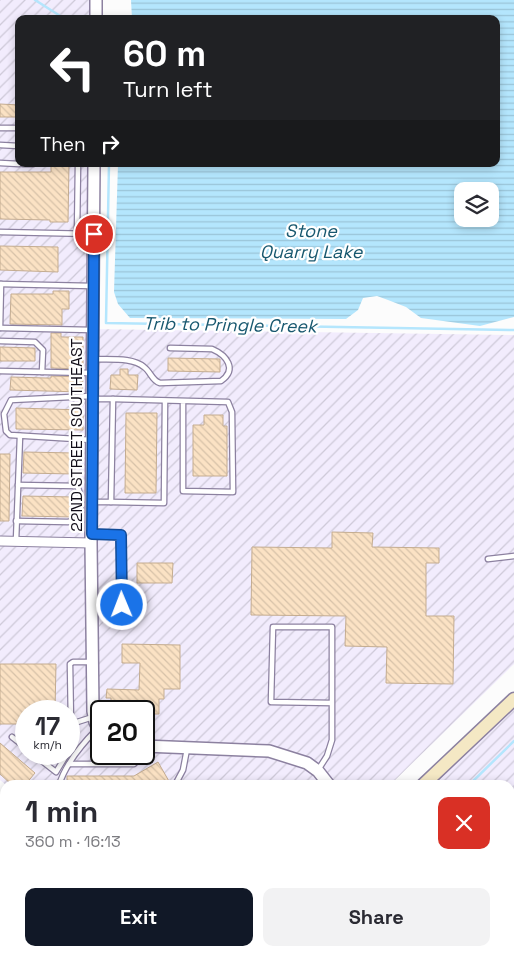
<!DOCTYPE html>
<html lang="en">
<head>
<meta charset="utf-8">
<style>
	:root { --surface:#fff; --page:#f2f2f3; --text:#2b2b33; --muted:#7c7c81; --accent:#111827 }
	body { margin:0; font-family:"Space Grotesk",sans-serif; background:var(--page); color:var(--text); height:100vh; display:flex; flex-direction:column; font-size:19px; white-space:nowrap }
	* { box-sizing:border-box; margin:0 }
	p { font-size:16px; color:var(--muted) }
	.icon { flex:none; width:28px; height:28px; fill:none; stroke:currentColor; stroke-width:2; stroke-linecap:round; stroke-linejoin:round }
	.map { position:relative; flex:1; overflow:hidden }
	.side { position:absolute; left:0px; top:780px; width:515px; height:176px; display:flex; flex-direction:column; background:var(--surface); border-radius:15px 15px 0 0; box-shadow:0 2px 8px #0003 }
	.side>* { flex:none }
	.banner { position:absolute; left:15px; top:15px; width:485px; height:152px; border-radius:10px; box-shadow:0 2px 8px #0003; background:#202124; color:#fff; overflow:hidden }
	.fabs { position:absolute; left:454px; top:182px; display:grid; gap:10px }
	.fabs a { display:grid; place-items:center; width:45px; height:45px; border-radius:10px; background:var(--surface); box-shadow:0 2px 8px #0003; font-size:25px }
	.speed { position:absolute; left:15px; top:700px; display:flex; gap:10px; font-size:25px; font-weight:700; text-align:center }
	.speed>* { display:grid; place-content:center; width:65px; height:65px; border-radius:50%; background:var(--surface); box-shadow:0 2px 8px #0003; line-height:1 }
	.speed small { font-size:12px; font-weight:400 }
	.speed .limit { border:2px solid #111; border-radius:8px; background:#fff; color:#111 }
	.pin { position:absolute; display:grid; place-items:center; width:42px; height:42px; color:#fff; margin:-21px; border:2px solid #fff; border-radius:50%; box-shadow:0 1px 5px #0007 }
	.me { position:absolute; width:55px; margin:-28px; rotate:359deg; stroke-linejoin:round; filter:drop-shadow(0 0 4px #0008) }
	.turn { display:flex; align-items:center; gap:18px; height:105px; padding:0 25px; font-size:22px }
	.turn .icon { width:65px; height:65px; stroke-width:2.5 }
	.turn b { display:block; font-size:35px; line-height:42px }
	.then { display:flex; align-items:center; height:48px; padding:0 25px; background:#0003; gap:10px; font-size:19px }
	.round { display:grid; place-items:center; flex:none; width:52px; height:52px; border-radius:10px; background:var(--page) }
	.head { display:flex; align-items:center; justify-content:space-between; height:85px; padding:0 25px }
	h1 { font-size:30px; font-weight:800; line-height:38px }
	.button { display:flex; gap:10px; margin-top:auto; padding:10px 25px }
	.button a { flex:1; height:58px; border-radius:10px; background:var(--accent); color:#fff; font-size:20px; font-weight:800; line-height:58px; text-align:center }
	.button a+a { background:var(--page); color:var(--text) }
	.map>svg:first-child { display:block }
	.industrial { fill:url(#industrial-furrows); fill-rule:evenodd }
	.water { fill:url(#water-rules); fill-rule:evenodd }
	.lines { fill:none; stroke-linecap:round; stroke-linejoin:round }
	.stream { stroke:#b4e6fd; stroke-width:2.5 }
	.building { fill:url(#building-back-hatch); stroke:#c4ac90 }
	.service-casing { stroke:#8c81a0; stroke-width:7 }
	.minor-casing { stroke:#8c81a0; stroke-width:11 }
	.tertiary-casing { stroke:#8c81a0; stroke-width:14 }
	.secondary-casing { stroke:#8c81a0; stroke-width:15 }
	.service { stroke:#fff; stroke-width:4.5 }
	.minor { stroke:#fff; stroke-width:9 }
	.tertiary { stroke:#fff; stroke-width:11 }
	.secondary { stroke:#f4e8c4; stroke-width:12 }
	.rail { stroke:#4b4850; stroke-width:2.5; stroke-dasharray:9 9; stroke-linecap:butt }
	.route-casing { stroke:#114b97; stroke-width:12 }
	.route { stroke:#1a73e8; stroke-width:9 }
	.labels { text-anchor:middle; stroke-width:4.5; stroke-linejoin:round; paint-order:stroke }
	.street-label { font-size:16px; fill:#120e19; stroke:#fff }
	.water-label { font-size:18px; font-style:italic; fill:#18586f; stroke:#fff }
</style>
</head>
<body>
<div class="map">
<svg width="514" height="956" viewBox="0 0 514 956">
	<defs>
		<pattern id="industrial-furrows" width="10" height="10" patternUnits="userSpaceOnUse" patternTransform="scale(1.25)"><rect width="10" height="10" fill="#f2ecfd"/><path d="M-1 1l2-2M0 10L10 0M9 11l2-2" fill="none" stroke="#cec9d8"/></pattern>
		<pattern id="water-rules" width="6" height="5" patternUnits="userSpaceOnUse" patternTransform="scale(1.25)"><rect width="6" height="5" fill="#b4e6fd"/><path d="M0 2.5h6" fill="none" stroke="#9ac4d8"/></pattern>
		<pattern id="building-back-hatch" width="6" height="6" patternUnits="userSpaceOnUse" patternTransform="scale(1.25)"><rect width="6" height="6" fill="#fbe2c4"/><path d="M-1 5l2 2M0 0l6 6M5-1l2 2" fill="none" stroke="#d6c1a8"/></pattern>
	</defs>
	<rect width="100%" height="100%" fill="#fcfcfc"/>
	<g class="industrial">
		<path d="M0,0H90V19H19V164H89L88,329L514,335V664L390,785H6L0,780ZM26,711H69V754H26ZM101,711H144V754H101Z"/>
		<polygon points="514,705 514,956 260,956 265,951 510,951 510,785 433,785"/>
		<polygon points="0,830 5,835 5,951 134,951 139,956 0,956"/>
	</g>
	<path class="water" d="M131,0H514V317L480,326L421,318L406,307L388,300L377,296L363,298L358,310L346,319L130,318L118,304L114,292L118,164H496V19H132ZM462,191H490V219H462Z"/>
	<g class="lines">
		<g class="stream">
			<polyline points="35,0 65,19"/>
			<polyline points="109,164 106,323 514,330"/>
			<polyline points="469,785 514,741"/>
			<polyline points="0,823 5,828"/>
			<polyline points="149,951 155,956"/>
		</g>
	</g>
	<g class="building">
		<polygon points="0,104 19,105 19,117 0,117"/>
		<polygon points="51,164 69,164 68,222 50,222 50,220 0,219 0,172 51,172"/>
		<polygon points="0,246 58,247 58,272 0,270"/>
		<polygon points="53,291 69,291 69,309 62,309 62,325 10,324 11,294 53,294"/>
		<polygon points="51,333 61,333 61,337 83,337 83,369 51,368"/>
		<polygon points="0,347 35,348 35,361 0,361"/>
		<polygon points="168,358 220,359 220,372 168,371"/>
		<polygon points="120,369 128,369 128,375 138,375 137,390 110,389 111,375 120,375"/>
		<polygon points="51,376 83,377 82,392 10,390 11,377 46,378 51,378"/>
		<polygon points="16,408 83,410 83,430 16,429"/>
		<polygon points="126,413 157,413 156,493 125,493"/>
		<polygon points="204,415 223,415 223,426 227,426 227,476 193,476 193,425 204,425"/>
		<polygon points="24,452 74,453 74,474 23,473"/>
		<polygon points="0,454 10,454 9,521 0,521"/>
		<polygon points="23,496 74,497 73,517 22,516"/>
		<polygon points="332,532 373,533 372,547 439,548 439,563 426,563 426,616 454,616 453,684 386,683 387,647 345,646 346,616 251,615 252,547 332,548"/>
		<polygon points="137,563 173,563 172,583 137,583"/>
		<polygon points="122,644 180,645 180,689 164,689 164,699 159,699 159,714 144,714 144,711 111,711 111,698 106,698 107,689 139,690 140,663 122,663"/>
		<polygon points="0,664 56,664 55,710 26,711 26,724 0,724"/>
		<polygon points="0,743 35,773 25,785 12,785 0,774"/>
		<polygon points="158,762 170,783 167,785 67,785 67,776 134,776"/>
	</g>
	<g class="lines">
		<g class="service-casing">
			<g id="service">
				<polyline points="0,128 19,128"/>
				<polyline points="0,145 19,146"/>
				<polyline points="0,163 19,164"/>
				<polyline points="23,164 33,164"/>
				<polyline points="0,232 93,234"/>
				<polyline points="77,234 78,164"/>
				<polyline points="0,284 92,286"/>
				<polyline points="0,328 1,284"/>
				<polyline points="1,328 92,330"/>
				<polyline points="0,341 35,342 43,350 42,372"/>
				<path d="M94,359C110,360 132,357 144,367C151,372 152,381 160,383L221,381C238,369 226,355 212,349L170,348"/>
				<polyline points="0,371 91,373"/>
				<polyline points="91,396 11,400 4,414 6,431 10,435 92,440"/>
				<polyline points="113,399 228,402 232,412 233,492 183,491 183,401"/>
				<polyline points="93,502 111,502 113,399 94,399"/>
				<polyline points="111,502 164,503 165,401"/>
				<path d="M16,521L68,522L77,520C82,511 82,494 77,486L18,485"/>
				<polyline points="93,534 121,535 122,605"/>
				<polyline points="16,541 20,436"/>
				<polyline points="488,559 514,556"/>
				<polyline points="91,662 73,662 70,664 71,724 93,717"/>
				<polyline points="12,737 26,748"/>
				<polyline points="69,747 72,734 70,727 71,724"/>
				<polyline points="33,754 56,772 67,754"/>
				<polyline points="69,764 134,764 143,755 147,748"/>
				<polyline points="318,770 327,756 332,740 332,627 273,627 271,702 332,703"/>
				<path d="M59,785C66,763 81,745 97,729"/>
				<polyline points="175,785 183,770 187,749"/>
				<polyline points="510,802 514,798"/>
				<polyline points="0,853 5,856"/>
				<polyline points="124,951 130,956"/>
				<polyline points="229,951 233,956"/>
				<polyline points="358,951 363,956"/>
				<polyline points="422,951 427,956"/>
				<polyline points="288,956 292,951"/>
				<polyline points="368,956 372,951"/>
			</g>
		</g>
		<g class="minor-casing">
			<polyline id="minor" points="0,541 91,543"/>
		</g>
		<g class="tertiary-casing">
			<g id="tertiary">
				<polyline points="96,19 96,0"/>
				<polyline points="94,164 91,543 93,711 95,722 101,734"/>
				<polyline points="144,746 269,751 307,763 318,771 329,785"/>
			</g>
		</g>
		<g class="secondary-casing">
			<g id="secondary">
				<polyline points="423,785 514,699"/>
				<polyline points="240,956 245,951"/>
			</g>
		</g>
		<use href="#service" class="service"/>
		<use href="#minor" class="minor"/>
		<use href="#tertiary" class="tertiary"/>
		<use href="#secondary" class="secondary"/>
		<g class="rail">
			<polyline points="0,802 5,807"/>
			<polyline points="172,951 178,956"/>
		</g>
	</g>
	<g class="lines">
		<g class="route-casing">
			<polyline id="route" points="94,234 92,534 121,535 122,605"/>
		</g>
		<use href="#route" class="route"/>
	</g>
	<g class="labels">
		<g class="street-label">
			<text transform="translate(76 435) rotate(-90)" y="6">22ND STREET SOUTHEAST</text>
		</g>
		<g class="water-label">
			<text x="311" y="237">Stone<tspan x="311" dy="21">Quarry Lake</tspan></text>
			<text transform="translate(230 325) rotate(1)" y="6">Trib to Pringle Creek</text>
		</g>
	</g>
</svg>
<div class="fabs">
<a><svg class="icon" aria-label="layers" viewBox="0 0 24 24"><path d="M12 4l9 5-9 5-9-5zM3 14l9 5 9-5"/></svg></a>
</div>
<div class="speed"><div>17<small>km/h</small></div><div class="limit">20</div></div>
<div class="pin" style="left:94px;top:234px;background:#d93025"><svg class="icon" aria-label="arrive" viewBox="0 0 24 24"><path d="M6 21V4h12l-3 4 3 4H6"/></svg></div>
<svg class="me" style="left:122px;top:605px" viewBox="-20 -20 40 40"><circle r="17" fill="#1a73e8" stroke="#fff" stroke-width="3"/><path d="M0-11L8 9 0 5-8 9z" fill="#fff"/></svg>
<div class="banner">
<div class="turn"><svg class="icon" aria-label="left" viewBox="0 0 24 24"><path d="M17 20v-9H6M10 6l-5 5 5 5"/></svg><div><b>60 m</b>Turn left</div></div>
<div class="then">Then<svg class="icon" aria-label="right" viewBox="0 0 24 24"><path d="M7 20v-9h11M14 6l5 5-5 5"/></svg></div>
</div>
<section class="side">
<div class="head"><div><h1>1 min</h1><p>360 m · 16:13</p></div><a class="round" style="background:#d93025;color:#fff"><svg class="icon" aria-label="close" viewBox="0 0 24 24"><path d="M6 6l12 12M18 6L6 18"/></svg></a></div>
<div class="button"><a>Exit</a><a>Share</a></div>
</section>
</div>
</body>
</html>
